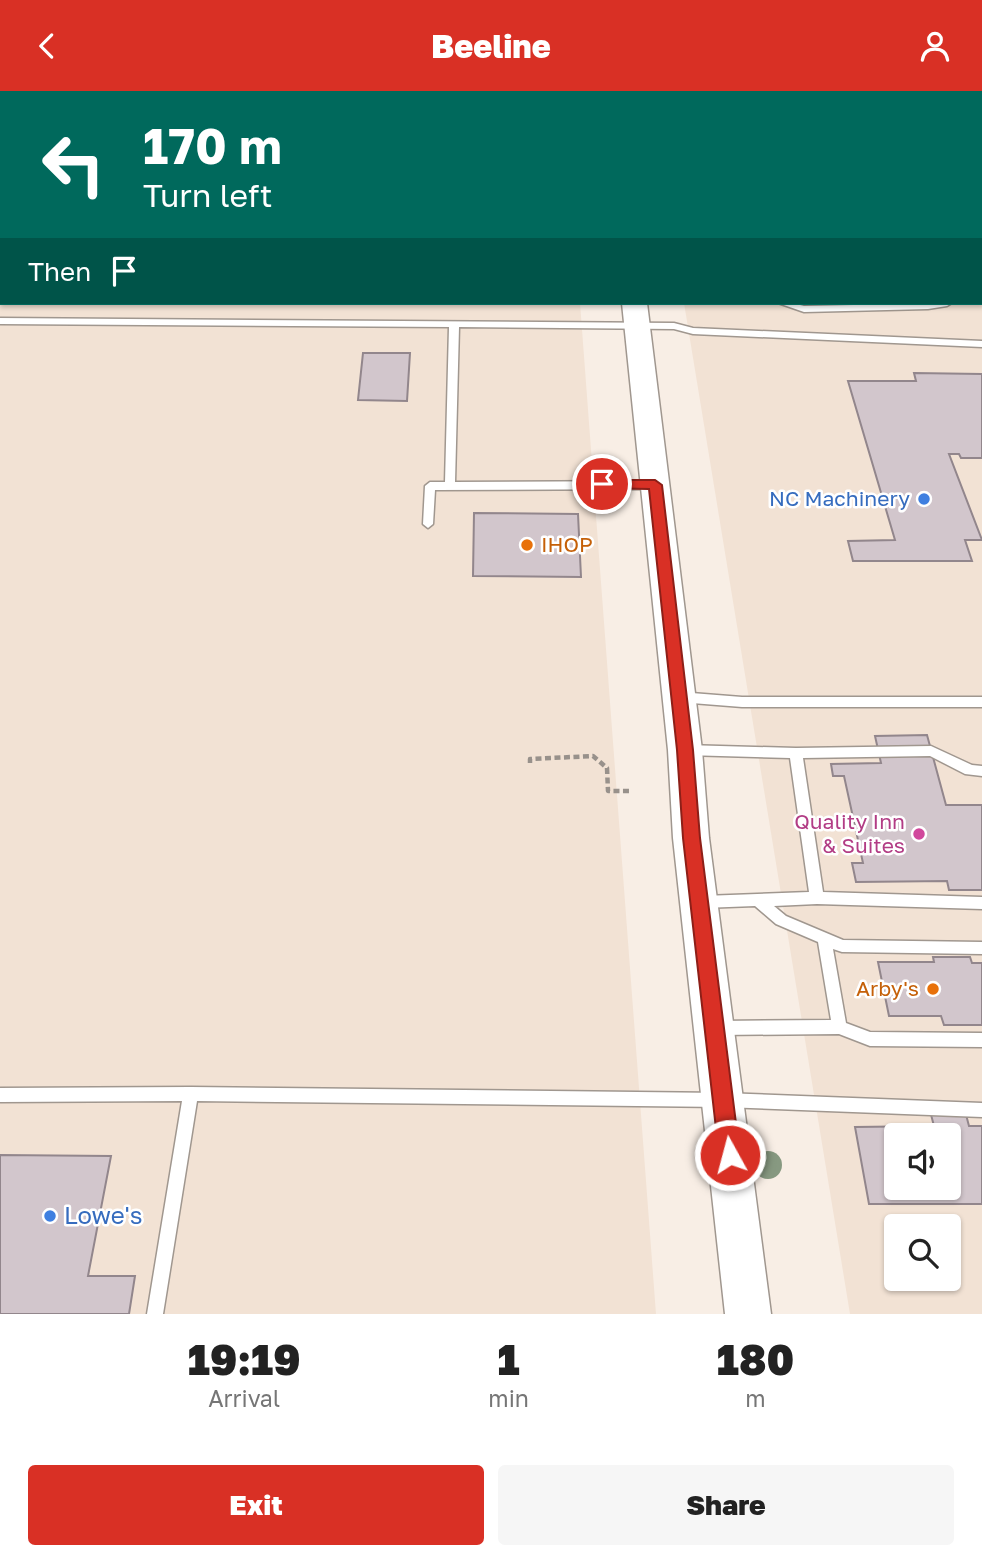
<!DOCTYPE html>
<html lang="en">
<head>
<meta charset="utf-8">
<style>
	:root { --surface:#fff; --page:#f6f6f6; --text:#222; --muted:#767676; --accent:#d93025 }
	body { margin:0; font-family:"Golos Text",sans-serif; background:var(--page); color:var(--text); height:100vh; display:flex; flex-direction:column; font-size:26px; white-space:nowrap }
	* { box-sizing:border-box; margin:0 }
	p { font-size:23px; color:var(--muted) }
	.icon { flex:none; width:38px; height:38px; fill:none; stroke:currentColor; stroke-width:2; stroke-linecap:round; stroke-linejoin:round }
	.map { position:relative; height:1223px; overflow:hidden }
	.details { display:flex; flex-direction:column; background:var(--surface); flex:1 }
	.details>* { flex:none }
	.banner { position:absolute; left:0px; top:0px; width:984px; height:214px; box-shadow:0 2px 5px #0004; background:#00695c; color:#fff; overflow:hidden }
	.tools { position:absolute; left:884px; top:1032px; display:grid; gap:14px }
	.tools a { display:grid; place-items:center; width:77px; height:77px; border-radius:7px; background:var(--surface); box-shadow:0 2px 5px #0004; font-size:35px }
	.pin { position:absolute; display:grid; place-items:center; width:60px; height:60px; color:#fff; margin:-30px; border:4px solid #fff; border-radius:50%; box-shadow:0 2px 7px #0007 }
	.me { position:absolute; width:77px; margin:-38px; rotate:353deg; stroke-linejoin:round; filter:drop-shadow(0 0 5px #0008) }
	.turn { display:flex; align-items:center; gap:24px; height:147px; padding:0 28px; font-size:32px }
	.turn .icon { width:91px; height:91px; stroke-width:2.5 }
	.turn b { display:block; font-size:49px; line-height:60px }
	.then { display:flex; align-items:center; height:66px; padding:0 28px; background:#0003; gap:14px; font-size:26px }
	.eta { display:flex; justify-content:space-evenly; align-items:center; height:119px; text-align:center }
	.eta b { font-size:42px; font-weight:800; line-height:49px }
	.cta { display:flex; gap:14px; margin-top:auto; padding:14px 28px }
	.cta a { flex:1; height:80px; border-radius:7px; background:var(--accent); color:#fff; font-size:28px; font-weight:800; line-height:80px; text-align:center }
	.cta a+a { background:var(--page); color:var(--text) }
	header { display:flex; justify-content:space-between; align-items:center; height:91px; padding:0 28px; background:var(--accent); color:#fff; font-size:32px; font-weight:800 }
	.map>svg:first-child { display:block }
	.built { fill:#f2e2d4; fill-rule:evenodd }
	.building { fill:#d2c6cc; stroke:#92868c; stroke-width:2; fill-rule:evenodd }
	.lines { fill:none; stroke-linecap:round; stroke-linejoin:round }
	.service-casing { stroke:#a0978f; stroke-width:3 }
	.tertiary-casing { stroke:#a0978f; stroke-width:3 }
	.path { stroke:#98918b; stroke-width:4.5; stroke-dasharray:6 3.5; stroke-linecap:butt }
	.service { fill:#fff; fill-rule:evenodd }
	.tertiary { fill:#fff; fill-rule:evenodd }
	.tree { fill:#879981 }
	.route { fill:#d93025; stroke:#8d1f18; stroke-width:2 }
	.shop-dot { fill:#3f7fe0; stroke:#fff; stroke-width:2.5 }
	.food-dot { fill:#e8710a; stroke:#fff; stroke-width:2.5 }
	.hotel-dot { fill:#d1479c; stroke:#fff; stroke-width:2.5 }
	.labels { text-anchor:middle; stroke-width:5; stroke-linejoin:round; paint-order:stroke }
	.shop-label { font-size:21px; fill:#366cbe; stroke:#fff; text-anchor:end }
	.food-label { font-size:21px; fill:#c56008; stroke:#fff; text-anchor:start }
	.hotel-label { font-size:21px; fill:#b23c85; stroke:#fff; text-anchor:end }
	.near-shop-label { font-size:24px; fill:#366cbe; stroke:#fff; text-anchor:start }
</style>
</head>
<body>
<header><svg class="icon" aria-label="back" viewBox="0 0 24 24"><path d="M15 5l-7 7 7 7"/></svg>Beeline<svg class="icon" aria-label="person" viewBox="0 0 24 24"><circle cx="12" cy="8" r="4"/><path d="M4 21q1-7 8-7t8 7"/></svg></header>
<div class="map">
<svg width="982" height="1223" viewBox="0 0 982 1223">
	<rect width="100%" height="100%" fill="#f8eee5"/>
	<g class="built">
		<polygon points="0,0 564,0 2,2 2,212 580,212 656,1223 0,1223"/>
		<path d="M982,92V1223H850L684,212H982ZM896,1045H948V1097H896ZM896,1136H948V1188H896Z"/>
	</g>
	<g class="building">
		<polygon points="825,212 885,212 885,213 826,214"/>
		<polygon points="363,262 410,262 407,310 358,309"/>
		<polygon points="914,282 982,283 982,367 961,367 959,363 949,363 982,449 965,449 972,470 853,470 848,450 895,449 848,290 916,290"/>
		<polygon points="474,422 578,423 581,486 473,485"/>
		<polygon points="927,644 946,714 982,714 982,799 949,799 947,790 856,791 852,772 863,772 844,685 833,685 831,673 881,672 875,645"/>
		<polygon points="933,866 970,866 972,872 982,872 982,934 944,934 941,925 889,925 878,871 934,871"/>
		<path d="M929,1016H964L969,1035H982V1113H869L855,1036L934,1035ZM896,1045H948V1097H896Z"/>
		<polygon points="0,1064 111,1065 88,1185 135,1185 129,1223 0,1223"/>
	</g>
	<g class="lines">
		<g class="service-casing">
			<g id="service">
				<rect x="132" y="0" width="8" height="2"/>
				<rect x="523" y="0" width="8" height="2"/>
				<polygon points="605,0 903,0 901,2 605,2"/>
				<rect x="0" y="49" width="2" height="4"/>
				<polygon points="778,212 792,212 804,215 952,212 947,215 928,218 804,221"/>
				<polygon points="0,227 674,232 693,237 982,250 982,256 693,243 674,238 459,236 455,391 655,390 660,394 655,398 435,399 433,433 428,437 423,433 425,395 430,391 445,391 449,236 0,233"/>
				<polygon points="679,601 742,606 982,606 982,616 742,616 679,611 675,609 673,606 675,603"/>
				<polygon points="685,654 796,657 931,655 972,674 982,675 982,685 965,683 930,665 803,667 823,801 982,806 982,818 817,813 774,815 786,825 843,849 982,851 982,863 842,861 833,858 846,932 870,941 982,942 982,956 870,955 839,943 718,944 713,942 711,937 713,932 718,930 831,929 818,851 776,833 755,815 703,817 698,815 696,811 698,807 703,805 809,801 790,667 685,664 681,663 679,659 681,655"/>
				<polygon points="191,996 723,1002 982,1012 982,1026 723,1016 197,1010 163,1223 147,1223 182,1010 0,1011 0,997"/>
			</g>
		</g>
		<g class="tertiary-casing">
			<g id="tertiary">
				<polygon points="597,0 617,0 618,2 598,2"/>
				<polygon points="622,212 647,212 702,659 709,747 771,1223 725,1223 673,747 668,659"/>
			</g>
		</g>
		<polyline class="path" points="530,672 530,668 593,665 607,677 608,700 630,700"/>
		<use href="#service" class="service"/>
		<use href="#tertiary" class="tertiary"/>
	</g>
	<circle class="tree" cx="768" cy="1074" r="14"/>
	<polygon class="route" points="602,389 655,389 662,394 693,659 700,747 740,1064 737,1071 730,1074 722,1071 719,1064 683,747 677,659 649,398 597,397 595,393"/>
	<g class="shop-dot">
		<circle cx="924" cy="408" r="7"/>
		<circle cx="50" cy="1125" r="7"/>
	</g>
	<g class="food-dot">
		<circle cx="527" cy="454" r="7"/>
		<circle cx="933" cy="898" r="7"/>
	</g>
	<circle class="hotel-dot" cx="919" cy="743" r="7"/>
	<g class="labels">
		<g class="shop-label">
			<text x="910" y="415">NC Machinery</text>
		</g>
		<g class="food-label">
			<text x="541" y="461">IHOP</text>
			<text x="919" y="905" text-anchor="end">Arby's</text>
		</g>
		<g class="hotel-label">
			<text x="905" y="738">Quality Inn<tspan x="905" dy="24">&amp; Suites</tspan></text>
		</g>
		<g class="near-shop-label">
			<text x="64" y="1133">Lowe's</text>
		</g>
	</g>
</svg>
<div class="tools">
<a><svg class="icon" aria-label="sound" viewBox="0 0 24 24"><path d="M4 9h4l5-4v14l-5-4H4zM17 9q2 3 0 6"/></svg></a>
<a><svg class="icon" aria-label="search" viewBox="0 0 24 24"><circle cx="10" cy="10" r="6"/><path d="M15 15l6 6"/></svg></a>
</div>
<div class="pin" style="left:602px;top:393px;background:#d93025"><svg class="icon" aria-label="arrive" viewBox="0 0 24 24"><path d="M6 21V4h12l-3 4 3 4H6"/></svg></div>
<svg class="me" style="left:730px;top:1064px" viewBox="-20 -20 40 40"><circle r="17" fill="#d93025" stroke="#fff" stroke-width="3"/><path d="M0-11L8 9 0 5-8 9z" fill="#fff"/></svg>
<div class="banner">
<div class="turn"><svg class="icon" aria-label="left" viewBox="0 0 24 24"><path d="M17 20v-9H6M10 6l-5 5 5 5"/></svg><div><b>170 m</b>Turn left</div></div>
<div class="then">Then<svg class="icon" aria-label="arrive" viewBox="0 0 24 24"><path d="M6 21V4h12l-3 4 3 4H6"/></svg></div>
</div>
</div>
<section class="details">
<div class="eta">
<div><b>19:19</b><p>Arrival</p></div>
<div><b>1</b><p>min</p></div>
<div><b>180</b><p>m</p></div>
</div>
<div class="cta"><a>Exit</a><a>Share</a></div>
</section>
</body>
</html>
